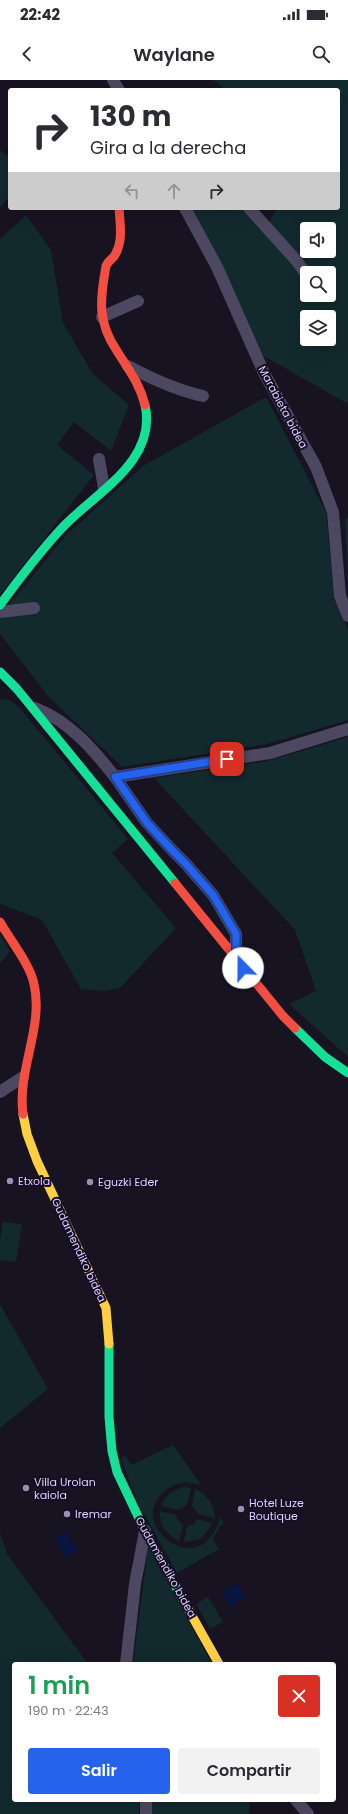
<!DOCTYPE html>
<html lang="es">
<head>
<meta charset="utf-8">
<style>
	:root { --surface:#fff; --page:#f2f2f3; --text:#2b2b33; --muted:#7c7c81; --accent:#2563eb }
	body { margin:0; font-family:Poppins,sans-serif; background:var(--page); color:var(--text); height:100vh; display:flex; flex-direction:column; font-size:15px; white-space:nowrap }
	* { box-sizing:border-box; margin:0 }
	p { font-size:13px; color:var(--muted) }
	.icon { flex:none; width:22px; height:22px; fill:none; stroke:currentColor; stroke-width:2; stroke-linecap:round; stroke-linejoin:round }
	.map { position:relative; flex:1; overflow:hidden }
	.drawer { position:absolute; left:12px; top:1582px; width:324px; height:140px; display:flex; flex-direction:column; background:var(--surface); border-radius:4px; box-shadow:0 4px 16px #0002 }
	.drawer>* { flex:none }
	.banner { position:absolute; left:8px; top:8px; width:332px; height:122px; border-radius:4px; box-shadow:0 4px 16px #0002; background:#fff; color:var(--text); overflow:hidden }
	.fabs { position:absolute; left:300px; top:142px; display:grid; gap:8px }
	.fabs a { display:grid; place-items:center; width:36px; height:36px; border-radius:4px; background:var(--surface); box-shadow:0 4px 16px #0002; font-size:20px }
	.pin { position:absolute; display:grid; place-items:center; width:34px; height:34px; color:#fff; margin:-17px; border-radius:8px; box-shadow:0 2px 6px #0006 }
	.me { position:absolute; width:44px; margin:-22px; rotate:338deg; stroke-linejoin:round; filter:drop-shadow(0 0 3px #0008) }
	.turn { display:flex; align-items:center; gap:14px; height:84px; padding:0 16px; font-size:18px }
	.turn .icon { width:52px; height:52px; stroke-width:2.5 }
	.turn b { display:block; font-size:28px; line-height:34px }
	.lanes { display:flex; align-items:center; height:38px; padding:0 16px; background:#0003; justify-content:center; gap:20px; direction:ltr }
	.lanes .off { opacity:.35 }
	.round { display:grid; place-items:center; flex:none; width:42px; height:42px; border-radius:4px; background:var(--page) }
	.overview { display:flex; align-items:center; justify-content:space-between; height:68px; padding:0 16px }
	h1 { font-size:24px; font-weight:600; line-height:30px; color:#1e9e55 }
	.cta { display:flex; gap:8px; margin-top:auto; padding:8px 16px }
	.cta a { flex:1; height:46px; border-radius:4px; background:var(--accent); color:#fff; font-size:16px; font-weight:600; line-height:46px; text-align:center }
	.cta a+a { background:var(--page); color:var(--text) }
	.status { display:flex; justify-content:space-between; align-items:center; height:28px; padding:0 20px; background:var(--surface); direction:ltr }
	.status svg { height:11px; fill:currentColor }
	header { display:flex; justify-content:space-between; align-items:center; height:52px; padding:0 16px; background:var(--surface); font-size:18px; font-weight:600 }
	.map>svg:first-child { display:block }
	.green { fill:#12292d; fill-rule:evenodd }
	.water { fill:#0a1640 }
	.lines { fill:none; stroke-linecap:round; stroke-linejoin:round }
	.street { stroke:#4d4861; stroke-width:12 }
	.fast { stroke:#16e098; stroke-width:9 }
	.slow { stroke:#ffcf43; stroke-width:9 }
	.jam { stroke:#f24e42; stroke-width:9 }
	.route-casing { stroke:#184099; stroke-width:10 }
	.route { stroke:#2563eb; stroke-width:7 }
	.poi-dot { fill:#988fb1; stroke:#150e25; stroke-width:1.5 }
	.labels { text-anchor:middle; stroke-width:4; stroke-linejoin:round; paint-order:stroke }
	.street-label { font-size:11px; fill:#ded2ff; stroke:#150e25 }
	.poi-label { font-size:11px; fill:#ded2ff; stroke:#150e25; text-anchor:start }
</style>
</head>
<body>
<div class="status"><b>22:42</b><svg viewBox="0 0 49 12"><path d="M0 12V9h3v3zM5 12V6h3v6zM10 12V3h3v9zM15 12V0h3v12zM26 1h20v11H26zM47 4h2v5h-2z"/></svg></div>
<header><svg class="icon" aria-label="back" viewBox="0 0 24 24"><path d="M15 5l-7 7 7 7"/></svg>Waylane<svg class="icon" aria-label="search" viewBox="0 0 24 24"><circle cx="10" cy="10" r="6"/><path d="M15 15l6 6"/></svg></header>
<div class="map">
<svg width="348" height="1734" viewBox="0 0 348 1734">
	<rect width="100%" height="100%" fill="#171320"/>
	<g class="green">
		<path d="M213,0H348V324L262,275L191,128H220L222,131L242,128L258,147L269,142L277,128H338V10H226ZM307,149H329V171H307ZM307,193H329V215H307ZM307,237H329V259H307Z"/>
		<polygon points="0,70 10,78 10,116 2,126 0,126"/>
		<polygon points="26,135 51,170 63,243 93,294 129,325 111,371 74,342 57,365 94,395 0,515 0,159"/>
		<polygon points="266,317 326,432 334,518 348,550 348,640 268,664 122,687 48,616 0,554 0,536 66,455 143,386"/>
		<polygon points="348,437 348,508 345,438"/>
		<polygon points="0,619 10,620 20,628 128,759 112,773 176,848 120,908 104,911 81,909 42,840 0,824"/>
		<polygon points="348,657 348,977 289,924 316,911 295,850 154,698 267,681"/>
		<polygon points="0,854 10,871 0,884"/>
		<polygon points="3,1142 22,1144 16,1182 0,1180 0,1160"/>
		<polygon points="0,1224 48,1309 0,1348"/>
		<path d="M173,1365L201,1405C188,1401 177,1401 166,1410C122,1443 202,1506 220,1437L224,1443L220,1446L213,1459L219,1469L177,1493L139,1425L121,1379L124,1376L127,1378L131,1385Z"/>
		<path d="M184,1407L191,1408L187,1425L178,1430L161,1426C165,1415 174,1409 184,1407Z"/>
		<path d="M195,1409C208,1414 214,1425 215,1438L198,1434L192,1426Z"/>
		<path d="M160,1431L176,1435L179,1442L183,1445L179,1461C166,1454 159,1446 160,1431Z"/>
		<polygon points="197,1439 213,1443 201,1459 184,1462 187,1446 194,1444"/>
		<polygon points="0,1452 7,1474 88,1584 14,1584 14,1720 139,1720 139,1734 0,1734"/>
		<polygon points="148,1467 212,1584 133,1584"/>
		<polygon points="208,1517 223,1542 210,1549 196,1524"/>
		<polygon points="150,1720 250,1720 249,1734 151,1734"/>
	</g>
	<g class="water">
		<polygon points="65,1451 78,1470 67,1478 54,1459"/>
		<polygon points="237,1503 246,1517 230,1527 222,1512"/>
	</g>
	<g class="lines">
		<g class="street">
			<polyline points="113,0 119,10"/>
			<polyline points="185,128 217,187 264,293 316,387 333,432 340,516 348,536"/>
			<polyline points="249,128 295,179 307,195"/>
			<polyline points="102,237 138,221"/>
			<path d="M128,286C152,299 176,310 203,316"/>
			<polyline points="99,379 104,408"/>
			<polyline points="0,532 34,528"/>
			<path d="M35,628C69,641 93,669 115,697"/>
			<polyline points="236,880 236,854 213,815 186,784 173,771 147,743 115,697 270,673 348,649"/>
			<polyline points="0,1012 23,997"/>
			<polyline points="126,1584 135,1504 145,1451"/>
			<polyline points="146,1720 146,1734"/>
			<polyline points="296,1720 308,1734"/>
		</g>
		<g class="fast">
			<path d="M0,525C19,499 39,473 61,449C93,414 158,382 145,325"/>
			<polyline points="0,592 17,609 175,803"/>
			<polyline points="295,948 325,977 348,993"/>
			<polyline points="109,1264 109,1337 112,1371 117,1392 145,1451 183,1520"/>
		</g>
		<g class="slow">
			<polyline points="23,1034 27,1054 37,1081 106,1228 109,1264"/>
			<polyline points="183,1520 219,1584"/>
		</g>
		<g class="jam">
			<path d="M119,128C120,143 123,160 116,173C114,179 108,180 106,186C100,219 97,242 117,271C128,289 140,304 145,325"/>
			<polyline points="175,803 283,936 295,948"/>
			<path d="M0,842C10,860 30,884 34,904C44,947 17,990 23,1034"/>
		</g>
	</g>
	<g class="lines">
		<g class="route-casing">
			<polyline id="route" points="227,679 115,697 147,743 173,771 186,784 213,815 236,854 236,880 243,888"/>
		</g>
		<use href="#route" class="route"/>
	</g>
	<g class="poi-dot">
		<circle cx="10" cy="1101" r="4"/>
		<circle cx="90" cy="1102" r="4"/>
		<circle cx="26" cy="1408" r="4"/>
		<circle cx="241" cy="1429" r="4"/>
		<circle cx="67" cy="1434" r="4"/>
	</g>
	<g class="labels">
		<g class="street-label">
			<text transform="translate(283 327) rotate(62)" y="4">Marabieta bidea</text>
			<text transform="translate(79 1170) rotate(65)" y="4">Gudamendiko bidea</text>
			<text transform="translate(166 1487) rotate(61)" y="4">Gudamendiko bidea</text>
		</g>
		<g class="poi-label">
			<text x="18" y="1105">Etxola</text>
			<text x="98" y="1106">Eguzki Eder</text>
			<text x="34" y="1406">Villa Urolan<tspan x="34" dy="13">kaiola</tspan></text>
			<text x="249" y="1427">Hotel Luze<tspan x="249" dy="13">Boutique</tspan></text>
			<text x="75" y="1438">Iremar</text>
		</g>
	</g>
</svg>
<div class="fabs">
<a><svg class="icon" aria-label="sound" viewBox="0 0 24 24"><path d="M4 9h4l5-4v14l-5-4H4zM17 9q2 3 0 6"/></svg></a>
<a><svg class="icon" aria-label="search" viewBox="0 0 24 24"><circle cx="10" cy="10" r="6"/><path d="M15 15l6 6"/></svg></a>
<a><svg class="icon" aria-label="layers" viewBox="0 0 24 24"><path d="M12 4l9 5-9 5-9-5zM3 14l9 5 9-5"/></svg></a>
</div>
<div class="pin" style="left:227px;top:679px;background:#d93025"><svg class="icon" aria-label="arrive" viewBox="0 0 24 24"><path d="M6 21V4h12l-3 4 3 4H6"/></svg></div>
<svg class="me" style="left:243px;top:888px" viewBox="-20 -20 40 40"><circle r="19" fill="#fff"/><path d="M0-13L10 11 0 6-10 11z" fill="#2563eb"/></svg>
<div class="banner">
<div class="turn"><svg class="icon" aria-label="right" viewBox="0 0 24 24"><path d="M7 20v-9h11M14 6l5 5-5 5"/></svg><div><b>130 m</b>Gira a la derecha</div></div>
<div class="lanes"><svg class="icon off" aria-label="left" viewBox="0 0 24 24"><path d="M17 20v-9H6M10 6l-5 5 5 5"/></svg><svg class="icon off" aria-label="ahead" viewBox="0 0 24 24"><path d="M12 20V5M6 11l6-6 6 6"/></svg><svg class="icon" aria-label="right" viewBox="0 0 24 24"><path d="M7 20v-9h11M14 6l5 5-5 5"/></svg></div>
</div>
<section class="drawer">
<div class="overview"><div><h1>1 min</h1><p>190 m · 22:43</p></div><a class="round" style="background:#d93025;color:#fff"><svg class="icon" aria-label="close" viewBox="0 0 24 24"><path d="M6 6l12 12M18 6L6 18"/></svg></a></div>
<div class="cta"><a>Salir</a><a>Compartir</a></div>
</section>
</div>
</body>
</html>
